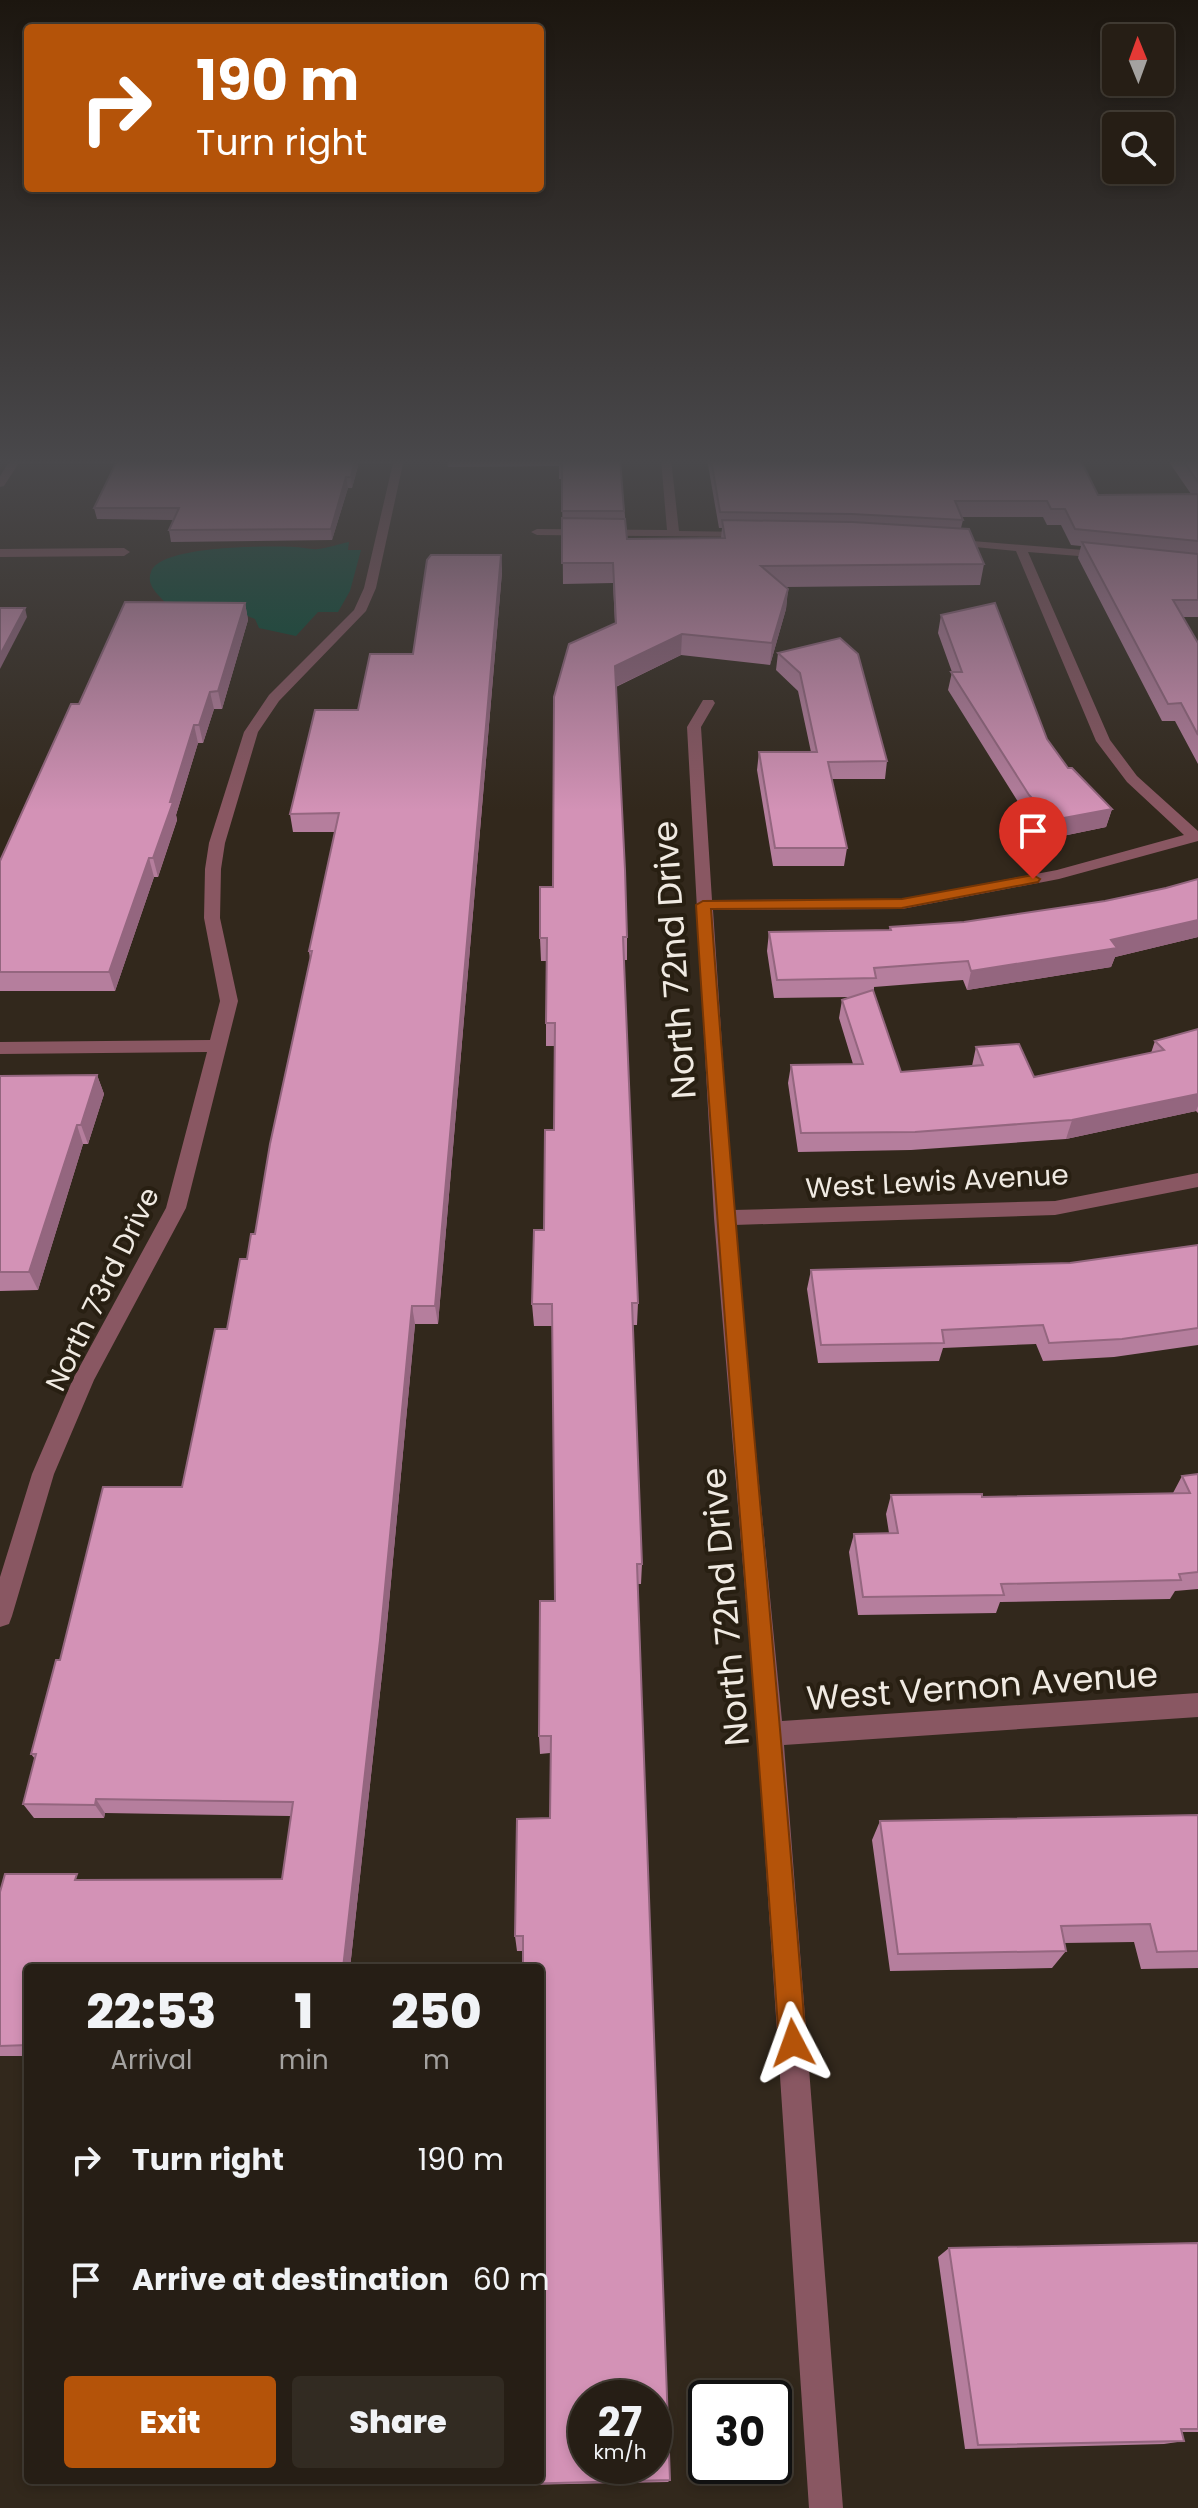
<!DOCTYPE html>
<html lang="en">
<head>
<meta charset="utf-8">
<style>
	:root { --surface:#261e15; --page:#322b22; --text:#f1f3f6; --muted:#a4a2a0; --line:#423c34; --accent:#b45309 }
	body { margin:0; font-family:Poppins,sans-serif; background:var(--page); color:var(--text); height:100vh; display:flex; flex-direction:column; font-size:30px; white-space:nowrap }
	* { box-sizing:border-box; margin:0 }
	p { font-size:26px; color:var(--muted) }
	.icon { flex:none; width:44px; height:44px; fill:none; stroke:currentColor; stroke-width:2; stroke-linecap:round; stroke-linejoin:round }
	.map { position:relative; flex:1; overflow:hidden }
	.side { position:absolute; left:24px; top:1964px; width:520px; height:520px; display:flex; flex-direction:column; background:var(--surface); border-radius:8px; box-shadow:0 4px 12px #0003,0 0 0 2px var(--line) }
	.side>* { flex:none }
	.hud { position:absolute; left:24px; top:24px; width:520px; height:168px; border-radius:8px; box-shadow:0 4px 12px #0003,0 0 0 2px var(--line); background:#b45309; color:#fff; overflow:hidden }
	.needle { width:52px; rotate:359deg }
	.controls { position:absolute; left:1102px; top:24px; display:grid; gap:16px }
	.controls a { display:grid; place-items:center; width:72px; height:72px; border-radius:8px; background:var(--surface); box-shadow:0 4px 12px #0003,0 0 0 2px var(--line); font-size:40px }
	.speed { position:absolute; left:568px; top:2380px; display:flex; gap:16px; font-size:40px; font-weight:700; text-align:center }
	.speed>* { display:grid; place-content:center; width:104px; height:104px; border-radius:50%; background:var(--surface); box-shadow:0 4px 12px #0003,0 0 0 2px var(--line); line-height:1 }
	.speed small { font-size:20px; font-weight:400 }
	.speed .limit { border:4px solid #111; border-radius:12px; background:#fff; color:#111 }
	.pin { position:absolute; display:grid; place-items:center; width:68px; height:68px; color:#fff; margin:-82px -34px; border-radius:50% 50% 50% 0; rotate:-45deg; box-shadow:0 0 8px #0007 }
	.pin .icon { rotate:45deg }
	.me { position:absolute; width:88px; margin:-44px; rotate:356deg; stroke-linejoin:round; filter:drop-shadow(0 0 6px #0008) }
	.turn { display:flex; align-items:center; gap:28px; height:168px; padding:0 40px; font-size:36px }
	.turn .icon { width:104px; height:104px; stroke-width:2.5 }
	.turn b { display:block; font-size:56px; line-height:68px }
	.eta { display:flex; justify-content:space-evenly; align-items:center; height:136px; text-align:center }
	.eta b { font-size:48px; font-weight:800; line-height:56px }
	.button { display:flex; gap:16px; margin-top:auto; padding:16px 40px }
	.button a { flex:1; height:92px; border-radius:8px; background:var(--accent); color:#fff; font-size:32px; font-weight:800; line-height:92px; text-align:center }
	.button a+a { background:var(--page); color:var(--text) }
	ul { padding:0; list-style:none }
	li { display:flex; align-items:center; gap:24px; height:120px; padding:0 40px }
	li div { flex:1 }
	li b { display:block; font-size:30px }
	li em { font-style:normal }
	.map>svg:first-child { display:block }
	.green { fill:#004b34 }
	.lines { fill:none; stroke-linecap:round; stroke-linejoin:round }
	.street { fill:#895762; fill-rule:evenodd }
	.wall { fill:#b57e9d }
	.shaded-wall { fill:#94667f }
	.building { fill:#d392b6; stroke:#94667f; stroke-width:2; fill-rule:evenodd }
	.route { fill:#b45309; stroke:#753606; stroke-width:2 }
	.labels { text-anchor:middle; stroke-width:8; stroke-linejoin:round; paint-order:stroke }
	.street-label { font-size:28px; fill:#f0eae2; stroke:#281f12 }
	.near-street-label { font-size:34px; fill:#f0eae2; stroke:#281f12 }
</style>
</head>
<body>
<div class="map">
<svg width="1198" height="2508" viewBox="0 0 1198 2508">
	<rect width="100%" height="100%" fill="#32281c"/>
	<path class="green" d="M349,542L348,550H361L350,591L338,612H318L296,636L259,628L255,619L245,615L170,608C162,597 145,587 151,572C160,545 267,546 294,547C301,547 311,550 318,549C328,548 339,544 349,542Z"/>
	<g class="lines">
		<g class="street">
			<polygon points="11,459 147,459 147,460 142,463 18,464 4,486 0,487 0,476"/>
			<polygon points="325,459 404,459 376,588 366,611 279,701 258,732 225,843 221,869 220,918 238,1001 186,1208 94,1380 54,1474 12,1616 9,1624 0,1627 0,1577 32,1474 73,1379 166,1208 207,1052 0,1054 0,1042 210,1040 220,1001 204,918 205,869 209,843 244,732 269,695 354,610 364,588 393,463 330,463"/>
			<polygon points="661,459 671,459 679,531 749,532 755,535 753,537 537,535 531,532 537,529 667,530"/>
			<polygon points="948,539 1108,552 1108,556 1104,558 1028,552 1110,740 1137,776 1198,831 1198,841 1059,879 902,909 713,910 733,1210 1055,1201 1198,1173 1198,1187 1055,1215 734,1225 782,1721 1198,1693 1198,1717 784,1745 843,2508 809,2508 757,1734 714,1218 687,727 703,700 713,700 715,703 701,727 712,900 902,899 1057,870 1184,835 1127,782 1096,741 1016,551 944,544 942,542"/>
			<polygon points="0,549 124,548 130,552 124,556 0,557"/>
		</g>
	</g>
	<g class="wall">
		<polygon points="447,459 620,459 627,539 721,538 722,528 719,528 707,459 1080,459 1098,495 1191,494 1167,459 1198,459 1198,617 1183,617 1198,643 1198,764 1175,721 1162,721 1078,558 1081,546 1071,545 1061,525 1047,525 1043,517 962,517 963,520 961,528 984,564 980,585 785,587 788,589 786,609 770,665 681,655 616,687 627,937 627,960 624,960 638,1303 637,1325 633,1325 642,1564 641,1584 638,1584 670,2480 668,2482 520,2485 517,2484 540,2480 523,1951 517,1951 515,1936 550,1818 550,1753 540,1754 539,1736 555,1601 553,1326 534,1326 532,1304 544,1230 554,1130 555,1046 546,1046 546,961 541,961 540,938 615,624 613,583 563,584 562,479 559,479 559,466 448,467"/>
		<polygon points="358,466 352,488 348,488 332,540 171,542 169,530 173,520 97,519 94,508"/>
		<polygon points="501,555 502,572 438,1324 415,1324 384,1656 350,1968 28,1968 28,2056 0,2056 0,1892 82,1880 282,1879 291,1816 105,1813 104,1818 34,1818 23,1804 35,1759 31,1754 60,1660 182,1487 255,1234 310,959 309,951 335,832 293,832 290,814 358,710 413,654"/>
		<polygon points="245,603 248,620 222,709 214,709 203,743 198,743 176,815 177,820 158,877 154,877 115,991 0,991 0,861 79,704"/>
		<polygon points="941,615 1047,739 1068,768 1112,809 1106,827 1048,839 1025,813 948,690 952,672 938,633"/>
		<polygon points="840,638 887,761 885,779 832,779 847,848 844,866 773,866 757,770 759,752 811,752 798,691 776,670 778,653"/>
		<polygon points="1198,879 1198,937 1115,957 1111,967 967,990 963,980 874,987 874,992 901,1072 972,1066 976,1047 1034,1077 1151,1053 1155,1041 1198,1029 1198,1113 1196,1111 1066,1139 911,1150 798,1152 788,1083 791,1065 853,1064 839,1018 842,1000 849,997 774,998 767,951 769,932 889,930 890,927 964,922 1105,901 1166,888"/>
		<polygon points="97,1075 104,1094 88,1144 83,1144 38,1290 0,1291 0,1076"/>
		<polygon points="1198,1245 1198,1345 1114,1357 1043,1361 1036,1344 943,1348 939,1361 818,1363 807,1289 811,1270 1070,1263"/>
		<polygon points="1198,1474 1198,1589 1175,1591 1170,1599 1000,1602 996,1613 858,1615 849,1552 854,1534 889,1533 886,1514 891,1495 982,1497 1173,1493 1182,1476"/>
		<polygon points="1198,1815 1198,1968 1141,1969 1134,1942 1064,1943 1066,1951 1052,1968 890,1971 872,1840 880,1821"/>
		<polygon points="1198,2243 1198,2432 1182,2432 1184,2441 1164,2444 965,2449 938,2257 949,2248"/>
	</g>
	<g class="shaded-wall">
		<polygon points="355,459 357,459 358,466 352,488 351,477"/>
		<polygon points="346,477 348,488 332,540 331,529"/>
		<polygon points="501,555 502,572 438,1324 435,1306"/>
		<polygon points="788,589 786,609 770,665 772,643"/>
		<polygon points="245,603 248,620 222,709 218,691"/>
		<polygon points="25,608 27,617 0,669 0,655"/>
		<polygon points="682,634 681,655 615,687 615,666"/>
		<polygon points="210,692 214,709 203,743 199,725"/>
		<polygon points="194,725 198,743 176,815 177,820 158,877 153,858"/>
		<polygon points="1112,809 1106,827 1048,839 1053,820"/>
		<polygon points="149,858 154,877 115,991 109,972"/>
		<polygon points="1198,920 1198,937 1115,957 1111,967 967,990 971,971"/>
		<polygon points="97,1075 104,1094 88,1144 81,1125"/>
		<polygon points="1198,1094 1198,1106 1196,1111 1066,1139 1072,1120"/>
		<polygon points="77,1125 83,1144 38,1290 29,1272"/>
		<polygon points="412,1306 415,1324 384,1656 350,1968 343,1968"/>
		<polygon points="96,1799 105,1813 104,1818 95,1805"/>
	</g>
	<g class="building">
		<polygon points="118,459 355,459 351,477 346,477 331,529 169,530 179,508 94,508"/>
		<polygon points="559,459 620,459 624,511 562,511 562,464 559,464"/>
		<polygon points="711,459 1080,459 1098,495 1198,494 1198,541 1075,529 1065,509 1051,509 1047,501 955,501 963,520 852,514 720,512"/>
		<polygon points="1182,459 1198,459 1198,482"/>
		<path d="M562,518L625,519L627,539L725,538L722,520L852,522L969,529L984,564L761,566L788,589L772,643L682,634L615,666L625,870L627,937H623L638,1303H632L642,1564H637L670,2480L517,2484V2480H540V1968H523V1936H515L517,1819L550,1818L551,1736H539L540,1601H555L552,1304H532L534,1230H544L545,1130H554L555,1023H546L547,938H540V887H553L554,697L569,644L616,623L613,563H562ZM586,2398H654V2466H586Z"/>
		<polygon points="1082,542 1198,554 1198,600 1173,600 1198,643 1198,735 1181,703 1168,704"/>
		<polygon points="431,555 501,555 435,1306 412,1306 380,1640 343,1968 28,1968 28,2045 0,2046 0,1892 5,1874 77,1874 75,1880 282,1879 293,1802 96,1799 95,1805 23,1804 36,1754 31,1754 56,1660 60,1660 103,1487 182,1487 215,1329 227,1329 240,1259 247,1259 251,1234 255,1234 270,1144 312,951 309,951 339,813 290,814 315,710 358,710 370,654 413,654 427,560"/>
		<polygon points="125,602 245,603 218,691 210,692 199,725 194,725 170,802 173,802 153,858 149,858 109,972 0,972 0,861 71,704 79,704"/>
		<polygon points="995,603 1047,739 1068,768 1072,768 1112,809 1053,820 1029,795 951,672 962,672 941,615"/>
		<polygon points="0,608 25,608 0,655"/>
		<polygon points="840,638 858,654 887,761 828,762 847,848 775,848 759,752 817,752 800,673 778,653"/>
		<polygon points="1198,879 1198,920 1111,940 1117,948 971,971 968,961 874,968 876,978 777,980 769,932 891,930 890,927 964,922 1105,901 1166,888"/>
		<polygon points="873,990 901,1072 983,1065 976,1047 1019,1044 1034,1077 1164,1050 1155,1041 1198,1029 1198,1094 1072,1120 915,1132 801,1133 791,1065 863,1064 842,1000"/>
		<polygon points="97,1075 81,1125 77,1125 29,1272 0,1272 0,1076"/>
		<polygon points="1198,1245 1198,1328 1122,1339 1049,1343 1043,1325 942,1330 944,1343 821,1345 811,1270 1070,1263"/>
		<polygon points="1198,1474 1198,1572 1179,1574 1181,1580 1001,1584 1004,1595 863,1597 854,1534 898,1533 891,1495 982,1494 982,1497 1190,1493 1182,1476"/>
		<polygon points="1198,1815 1198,1951 1157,1952 1150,1924 1061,1926 1066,1951 898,1954 880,1821"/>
		<polygon points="1198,2243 1198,2429 1181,2429 1184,2441 978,2445 949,2248"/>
	</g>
	<linearGradient id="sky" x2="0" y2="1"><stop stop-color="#1c160f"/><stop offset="0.57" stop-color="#49484b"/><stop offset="1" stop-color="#49484b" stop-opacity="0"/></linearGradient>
	<rect width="1198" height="810" fill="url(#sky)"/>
	<path class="route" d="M1033,875L1040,879L1038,882L902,908L711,909C738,1288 777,1665 806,2043L802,2053L793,2057L783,2053L779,2043C754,1664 719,1285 696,905L703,901L902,899Z"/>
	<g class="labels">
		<g class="street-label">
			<text transform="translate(937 1181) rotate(-3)" y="10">West Lewis Avenue</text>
			<text transform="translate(102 1289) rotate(-64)" y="10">North 73rd Drive</text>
		</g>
		<g class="near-street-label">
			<text transform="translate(674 960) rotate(-94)" y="12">North 72nd Drive</text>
			<text transform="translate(725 1607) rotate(-95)" y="12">North 72nd Drive</text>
			<text transform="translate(982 1686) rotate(-4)" y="12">West Vernon Avenue</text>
		</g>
	</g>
</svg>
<div class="controls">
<a><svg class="needle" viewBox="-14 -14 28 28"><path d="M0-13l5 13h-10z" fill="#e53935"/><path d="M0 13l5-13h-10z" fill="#a4a2a0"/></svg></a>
<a><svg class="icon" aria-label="search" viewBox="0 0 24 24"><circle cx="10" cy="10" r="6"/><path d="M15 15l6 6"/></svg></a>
</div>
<div class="speed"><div>27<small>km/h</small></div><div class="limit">30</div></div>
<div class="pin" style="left:1033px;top:879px;background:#d93025"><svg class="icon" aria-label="arrive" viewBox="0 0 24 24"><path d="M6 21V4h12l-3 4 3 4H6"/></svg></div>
<svg class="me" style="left:793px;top:2043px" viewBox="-20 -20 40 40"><path d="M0-17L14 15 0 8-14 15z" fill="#b45309" stroke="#fff" stroke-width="4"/></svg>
<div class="hud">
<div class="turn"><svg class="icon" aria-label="right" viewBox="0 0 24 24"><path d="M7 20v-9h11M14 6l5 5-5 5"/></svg><div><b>190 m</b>Turn right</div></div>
</div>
<section class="side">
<div class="eta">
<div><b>22:53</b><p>Arrival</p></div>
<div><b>1</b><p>min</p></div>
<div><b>250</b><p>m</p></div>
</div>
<ul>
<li><svg class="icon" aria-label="right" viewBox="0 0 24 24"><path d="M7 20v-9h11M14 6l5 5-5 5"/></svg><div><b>Turn right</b></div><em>190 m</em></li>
<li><svg class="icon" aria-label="arrive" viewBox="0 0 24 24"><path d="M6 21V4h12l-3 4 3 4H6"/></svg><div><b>Arrive at destination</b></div><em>60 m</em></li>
</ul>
<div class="button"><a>Exit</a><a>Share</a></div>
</section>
</div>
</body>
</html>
